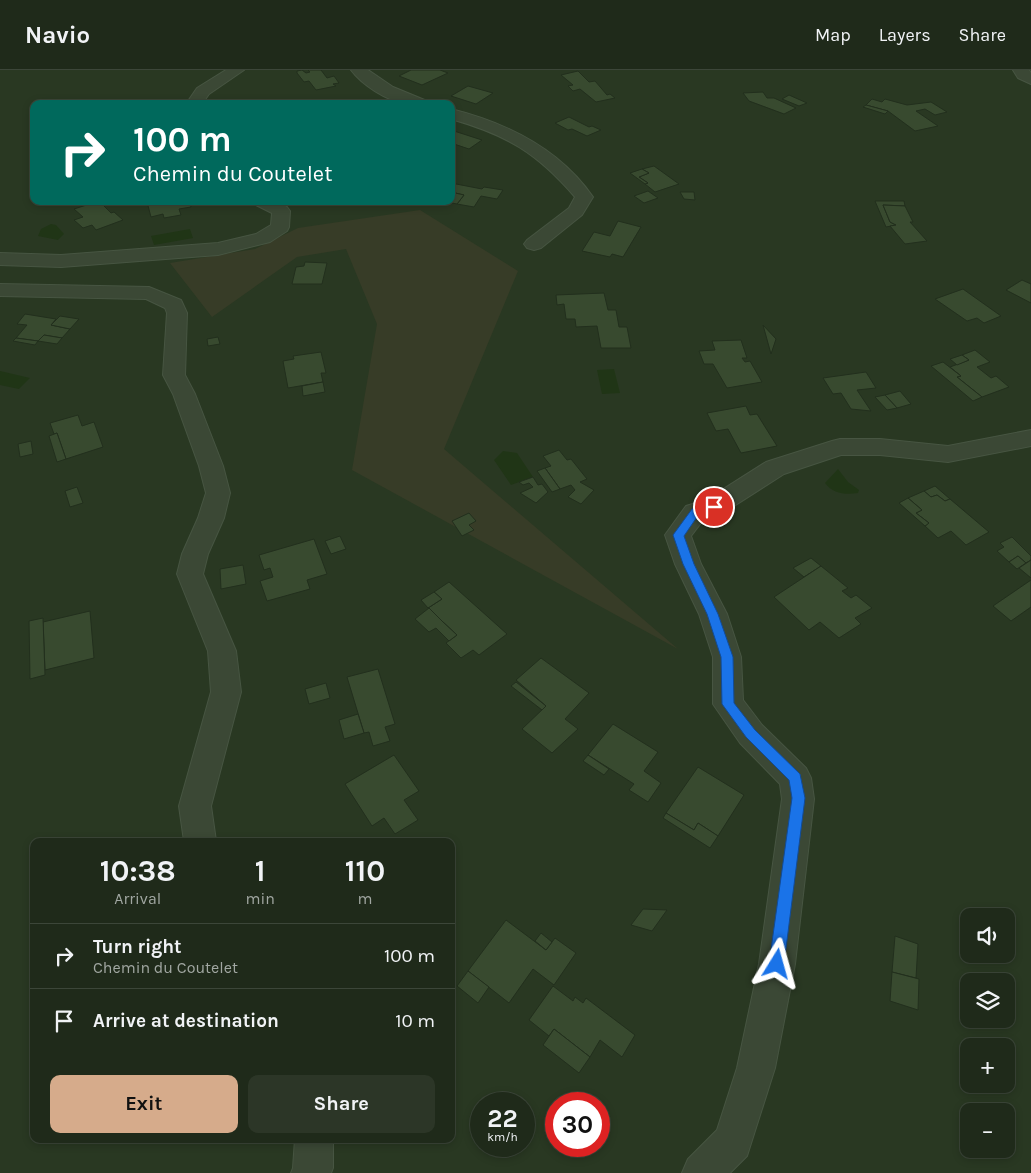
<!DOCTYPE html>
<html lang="en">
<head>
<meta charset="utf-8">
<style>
	:root { --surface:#1f2a1a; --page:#2c3627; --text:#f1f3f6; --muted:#a1a7a2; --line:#3c4639; --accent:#d6ab8b }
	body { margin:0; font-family:Karla,sans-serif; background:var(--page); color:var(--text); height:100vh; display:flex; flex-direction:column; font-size:19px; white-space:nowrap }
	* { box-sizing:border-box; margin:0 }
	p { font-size:16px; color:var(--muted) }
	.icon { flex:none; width:28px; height:28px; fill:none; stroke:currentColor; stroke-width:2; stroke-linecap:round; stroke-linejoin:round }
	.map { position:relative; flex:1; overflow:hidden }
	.sheet { position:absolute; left:30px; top:768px; width:425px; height:305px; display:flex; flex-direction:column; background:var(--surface); border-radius:10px; box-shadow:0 2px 8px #0003,0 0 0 1px var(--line) }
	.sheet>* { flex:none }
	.banner { position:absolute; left:30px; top:30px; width:425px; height:105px; border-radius:10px; box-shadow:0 2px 8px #0003,0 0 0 1px var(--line); background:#00695c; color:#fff; overflow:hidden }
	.buttons { position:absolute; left:960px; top:838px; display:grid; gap:10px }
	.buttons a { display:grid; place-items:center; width:55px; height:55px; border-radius:10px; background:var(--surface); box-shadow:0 2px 8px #0003,0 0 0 1px var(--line); font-size:25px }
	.speed { position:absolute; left:470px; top:1022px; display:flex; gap:10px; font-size:25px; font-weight:700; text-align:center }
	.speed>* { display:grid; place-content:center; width:65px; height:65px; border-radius:50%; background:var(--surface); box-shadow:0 2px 8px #0003,0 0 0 1px var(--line); line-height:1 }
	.speed small { font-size:12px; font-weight:400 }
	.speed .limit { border:8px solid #d22; background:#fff; color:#111 }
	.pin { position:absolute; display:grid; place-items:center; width:42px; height:42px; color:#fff; margin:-21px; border:2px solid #fff; border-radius:50%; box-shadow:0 1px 5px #0007 }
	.me { position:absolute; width:55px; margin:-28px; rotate:8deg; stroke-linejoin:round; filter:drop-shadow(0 0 4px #0008) }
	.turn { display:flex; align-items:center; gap:18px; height:105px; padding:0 20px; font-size:22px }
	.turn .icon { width:65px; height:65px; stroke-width:2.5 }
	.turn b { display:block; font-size:35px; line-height:42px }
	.eta { display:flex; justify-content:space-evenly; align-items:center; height:85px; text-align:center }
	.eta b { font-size:30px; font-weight:700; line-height:35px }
	.cta { display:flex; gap:10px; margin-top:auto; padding:10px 20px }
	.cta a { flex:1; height:58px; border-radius:10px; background:var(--accent); color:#111; font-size:20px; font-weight:700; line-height:58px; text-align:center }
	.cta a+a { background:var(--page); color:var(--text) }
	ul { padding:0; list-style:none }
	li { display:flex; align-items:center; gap:15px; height:65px; padding:0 20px; border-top:1px solid var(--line) }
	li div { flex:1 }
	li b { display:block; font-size:19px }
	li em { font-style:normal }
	header { display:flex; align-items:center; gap:30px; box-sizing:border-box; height:70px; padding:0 25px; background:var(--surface); border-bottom:1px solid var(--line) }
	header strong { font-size:24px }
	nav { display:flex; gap:28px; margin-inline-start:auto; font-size:18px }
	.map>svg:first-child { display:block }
	.green { fill:#373c27 }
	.water { fill:#203516 }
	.building { fill:#384a2f; stroke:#222f1d }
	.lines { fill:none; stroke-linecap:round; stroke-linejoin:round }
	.street-casing { stroke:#475542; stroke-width:2 }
	.street { fill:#3b4835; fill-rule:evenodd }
	.route { fill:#1a73e8; stroke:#114b97 }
</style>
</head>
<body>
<header>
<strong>Navio</strong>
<nav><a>Map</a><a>Layers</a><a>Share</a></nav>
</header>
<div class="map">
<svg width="1031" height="1103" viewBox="0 0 1031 1103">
	<rect width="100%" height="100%" fill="#293822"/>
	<polygon class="green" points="420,140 518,201 444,379 678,579 352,400 377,254 346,179 297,187 212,247 170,193 255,179 298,158"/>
	<g class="water">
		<polygon points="51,154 56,155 64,164 58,170 38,166 41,159"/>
		<polygon points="190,159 193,168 154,175 151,166"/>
		<polygon points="614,299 620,323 602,324 597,300"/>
		<polygon points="0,301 30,308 19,319 0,315"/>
		<polygon points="503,381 517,383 533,407 511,415 494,390"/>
		<path d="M838,399L848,412L859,420L858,423C846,425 833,424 825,413Z"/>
	</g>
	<g class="building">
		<polygon points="302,0 306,3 310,2 308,0 321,0 327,8 334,6 339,13 333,14 336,16 316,20 309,11 304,12 297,3 297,1"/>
		<polygon points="411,0 440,0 448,3 422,15 399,6"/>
		<polygon points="578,1 589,12 595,11 607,25 610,24 615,28 596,32 580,19 573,21 568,16 573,15 561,5"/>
		<polygon points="468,16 493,23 476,34 451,26"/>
		<polygon points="763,22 767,28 774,28 796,38 784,44 749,31 743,23"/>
		<polygon points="789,25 807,33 799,36 782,29"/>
		<polygon points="872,29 882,32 885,29 907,35 931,32 947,42 935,45 925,39 916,41 938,56 915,61 888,41 866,35"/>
		<polygon points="866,35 888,41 885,44 863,37"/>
		<polygon points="569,47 589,57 592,56 601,60 587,66 572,59 568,60 555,53"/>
		<polygon points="451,60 482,70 469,79 451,73"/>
		<polygon points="654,96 679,114 655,122 645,114 648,113 639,107 649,103 642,99"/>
		<polygon points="642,99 649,103 639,107 648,113 645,114 630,103"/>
		<polygon points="451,113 482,119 484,117 503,120 497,129 481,126 474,137 457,134 464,125 451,122"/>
		<polygon points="648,121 658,128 644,133 634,126"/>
		<polygon points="451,122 464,125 457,134 447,132 451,131"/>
		<polygon points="680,122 694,122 695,130 684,129"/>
		<polygon points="99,131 111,143 114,142 123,150 96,160 92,155 83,158 74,150 83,147 74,139"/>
		<polygon points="153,131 190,131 191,137 179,139 181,145 164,148 163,144 151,147 147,132"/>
		<polygon points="875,131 904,131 905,136 883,135 890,152 896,155 886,157"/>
		<polygon points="883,135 905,136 913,152 910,152 927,171 905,174 890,156 896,155 890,152"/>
		<polygon points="618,151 641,157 623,187 612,184 610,187 582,181 594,162 610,166"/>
		<polygon points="305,192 327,193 322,214 292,214 296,197 304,196"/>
		<polygon points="1022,210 1031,214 1031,233 1006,220"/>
		<polygon points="963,219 1001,246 984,253 977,248 967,251 935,229"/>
		<polygon points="604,223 608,240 616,240 619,257 627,257 631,278 601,278 597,256 576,257 575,249 566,249 564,234 557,235 556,225"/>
		<polygon points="25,244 56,249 51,255 70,259 62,268 44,265 38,271 16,268 27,255 17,254"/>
		<polygon points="60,246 79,249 70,259 51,255"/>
		<polygon points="763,255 776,269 771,284"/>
		<polygon points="44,265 62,268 57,274 38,271"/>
		<polygon points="218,267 220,274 208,276 207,269"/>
		<polygon points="16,268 38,271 35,275 13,271"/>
		<polygon points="741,270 747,288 742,288 745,292 750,291 762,312 727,318 713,294 704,294 699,281 715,280 712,271"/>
		<polygon points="975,280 990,292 977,297 991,308 996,306 1009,317 982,327 957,307 961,306 950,297 969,290 962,285"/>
		<polygon points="321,282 326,303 321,303 323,312 288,318 283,291 294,289 293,286"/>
		<polygon points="962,285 969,290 957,295 950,289"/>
		<polygon points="943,292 961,306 957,307 982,327 973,331 931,296"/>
		<polygon points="866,302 876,318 857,320 871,341 851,339 841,323 833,324 823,308"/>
		<polygon points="323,312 325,322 303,326 302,316"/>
		<polygon points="900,321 911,334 897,338 885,325"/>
		<polygon points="885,325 897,338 887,340 875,327"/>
		<polygon points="746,336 750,345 757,344 777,376 741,383 728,359 716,361 707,343"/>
		<polygon points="78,345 82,356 94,352 103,377 66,389 57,363 54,364 50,353"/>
		<polygon points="57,363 66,389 57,392 49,366"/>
		<polygon points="31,371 33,384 20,387 18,374"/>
		<polygon points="559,380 567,390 571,389 587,409 580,412 594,420 581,434 568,427 575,420 571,415 560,419 545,398 551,396 543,386"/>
		<polygon points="545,398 560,419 552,422 537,401"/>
		<polygon points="533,407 538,415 542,414 548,422 536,433 520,423 533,417 529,413 523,415 519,412"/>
		<polygon points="935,416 950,429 945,431 937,425 931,427 924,421"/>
		<polygon points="77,417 83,433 70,437 65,421"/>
		<polygon points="924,421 931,427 937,425 945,431 950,429 989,462 966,475 951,461 938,468 925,456 929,453 916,443 922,440 908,428"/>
		<polygon points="908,428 922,440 916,443 929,453 925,456 899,433"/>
		<polygon points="469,443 476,451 469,455 474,460 462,466 452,451"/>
		<polygon points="340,466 346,479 331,484 325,471"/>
		<polygon points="1012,467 1031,486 1031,490 1026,493 1018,486 1009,492 997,481 1004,477 1000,473"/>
		<polygon points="314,469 327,504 307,510 310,519 267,531 260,511 273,507 270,498 264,500 259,485"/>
		<polygon points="1018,486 1026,493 1017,499 1009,492"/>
		<polygon points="811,488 821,496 804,507 793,498"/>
		<polygon points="1031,490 1031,508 1019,498"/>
		<polygon points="243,495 246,514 221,519 220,499"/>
		<polygon points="821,496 848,518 842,521 851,528 856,525 872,538 855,548 861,554 839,568 820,552 809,560 774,527"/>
		<polygon points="1031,510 1031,537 1011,551 993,536"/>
		<polygon points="449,512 507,564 479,585 473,580 461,588 446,573 457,565 428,538 442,529 434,522"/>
		<polygon points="434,522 442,529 428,538 421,530"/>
		<polygon points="429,538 443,552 457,565 449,571 436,558 429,562 415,549"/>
		<polygon points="90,541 94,588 45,600 43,552"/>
		<polygon points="43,548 45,605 30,609 29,551"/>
		<polygon points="541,588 589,623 565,649 578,659 552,683 522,659 546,636 516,610"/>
		<polygon points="378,599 395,654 385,657 390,671 373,676 369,662 364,663 347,607"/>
		<polygon points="516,612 546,636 542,640 511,616"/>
		<polygon points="326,613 330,628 309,634 305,619"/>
		<polygon points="358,644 364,663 344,669 339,650"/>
		<polygon points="613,654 658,682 644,701 661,713 648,732 629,720 634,714 588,685"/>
		<polygon points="394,685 419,721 404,730 418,750 395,764 384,748 372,756 345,714"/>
		<polygon points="588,685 609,699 604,705 583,691"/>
		<polygon points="698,697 744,725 718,766 698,753 694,760 666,743"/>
		<polygon points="666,743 694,760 698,753 718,766 710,778 663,748"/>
		<polygon points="643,839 667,840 652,861 631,855"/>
		<polygon points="506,850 546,880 555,868 576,883 554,915 533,899 509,933 468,901"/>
		<polygon points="541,863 552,872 546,880 535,871"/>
		<polygon points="895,866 918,874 916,908 892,902"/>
		<polygon points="468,901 489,917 478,933 457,916"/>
		<polygon points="892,902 919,909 918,940 890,931"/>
		<polygon points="553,916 573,931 575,927 583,933 586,928 635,965 622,987 600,970 590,987 554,959 549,966 529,950"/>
		<polygon points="554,959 590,987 579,1003 543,975"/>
	</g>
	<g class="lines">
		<g class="street-casing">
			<g id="street">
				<polygon points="226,0 244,0 209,24 202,34 186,34 197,18"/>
				<path d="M351,0H368L393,17L427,31L429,34C421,34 412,35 405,34C386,30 362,15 351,0Z"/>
				<polygon points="1013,0 1029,0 1031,3 1031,14 1018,8"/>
				<path d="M451,39C507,53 559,78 593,127L582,145L541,178L534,180L527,178L524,174L527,170L569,138L575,127C537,83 507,65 451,49Z"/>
				<polygon points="253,131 276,131 287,137 290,141 289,157 287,161 270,172 218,185 61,197 0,195 0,183 61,185 218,173 256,164 271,155 272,143 256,135"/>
				<polygon points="0,214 149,217 181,230 187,243 185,305 195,324 223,396 230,423 224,448 208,484 203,504 236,581 241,622 211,736 216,771 184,771 179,736 211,622 208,581 177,504 182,484 198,448 206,423 199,396 173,324 163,305 167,243 165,238 146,229 0,226"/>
				<polygon points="1031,360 1031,376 948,392 880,385 841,385 784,404 723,443 704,449 691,466 701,494 727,544 741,587 743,630 762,655 806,698 811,708 814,729 795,894 775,998 747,1086 730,1103 682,1103 688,1089 717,1060 737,998 759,894 782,729 780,714 740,673 713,634 713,587 699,544 675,494 665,465 686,436 706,430 766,392 832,371 840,369 880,369 948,376"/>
				<polygon points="295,1069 333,1069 333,1098 331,1103 291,1103 293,1098"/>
			</g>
		</g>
		<use href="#street" class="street"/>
	</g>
	<polygon class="route" points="714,433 720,437 718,439 699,444 684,466 694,494 718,544 733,587 734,633 755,660 800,704 805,728 784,894 782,899 777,901 771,899 769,894 792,728 789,710 746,667 722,634 721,587 707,544 683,494 673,465 692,439"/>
</svg>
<div class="buttons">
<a><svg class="icon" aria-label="sound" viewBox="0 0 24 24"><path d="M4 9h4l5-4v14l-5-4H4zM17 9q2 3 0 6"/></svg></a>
<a><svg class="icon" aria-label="layers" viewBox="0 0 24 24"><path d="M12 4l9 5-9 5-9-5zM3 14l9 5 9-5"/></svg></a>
<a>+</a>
<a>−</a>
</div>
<div class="speed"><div>22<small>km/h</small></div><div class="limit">30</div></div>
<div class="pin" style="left:714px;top:437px;background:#d93025"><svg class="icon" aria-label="arrive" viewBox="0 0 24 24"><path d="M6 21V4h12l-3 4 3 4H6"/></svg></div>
<svg class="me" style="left:777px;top:894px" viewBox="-20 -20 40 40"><path d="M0-17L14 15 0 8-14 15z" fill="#1a73e8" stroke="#fff" stroke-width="4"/></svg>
<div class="banner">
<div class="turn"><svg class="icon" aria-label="right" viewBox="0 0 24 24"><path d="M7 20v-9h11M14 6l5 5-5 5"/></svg><div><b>100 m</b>Chemin du Coutelet</div></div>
</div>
<section class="sheet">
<div class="eta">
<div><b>10:38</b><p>Arrival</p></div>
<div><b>1</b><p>min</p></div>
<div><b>110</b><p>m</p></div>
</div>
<ul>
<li><svg class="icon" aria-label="right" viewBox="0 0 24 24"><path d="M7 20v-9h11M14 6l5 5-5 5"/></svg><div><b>Turn right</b><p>Chemin du Coutelet</p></div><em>100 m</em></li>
<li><svg class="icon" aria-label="arrive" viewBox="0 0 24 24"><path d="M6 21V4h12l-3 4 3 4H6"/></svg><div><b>Arrive at destination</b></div><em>10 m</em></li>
</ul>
<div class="cta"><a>Exit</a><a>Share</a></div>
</section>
</div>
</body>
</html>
